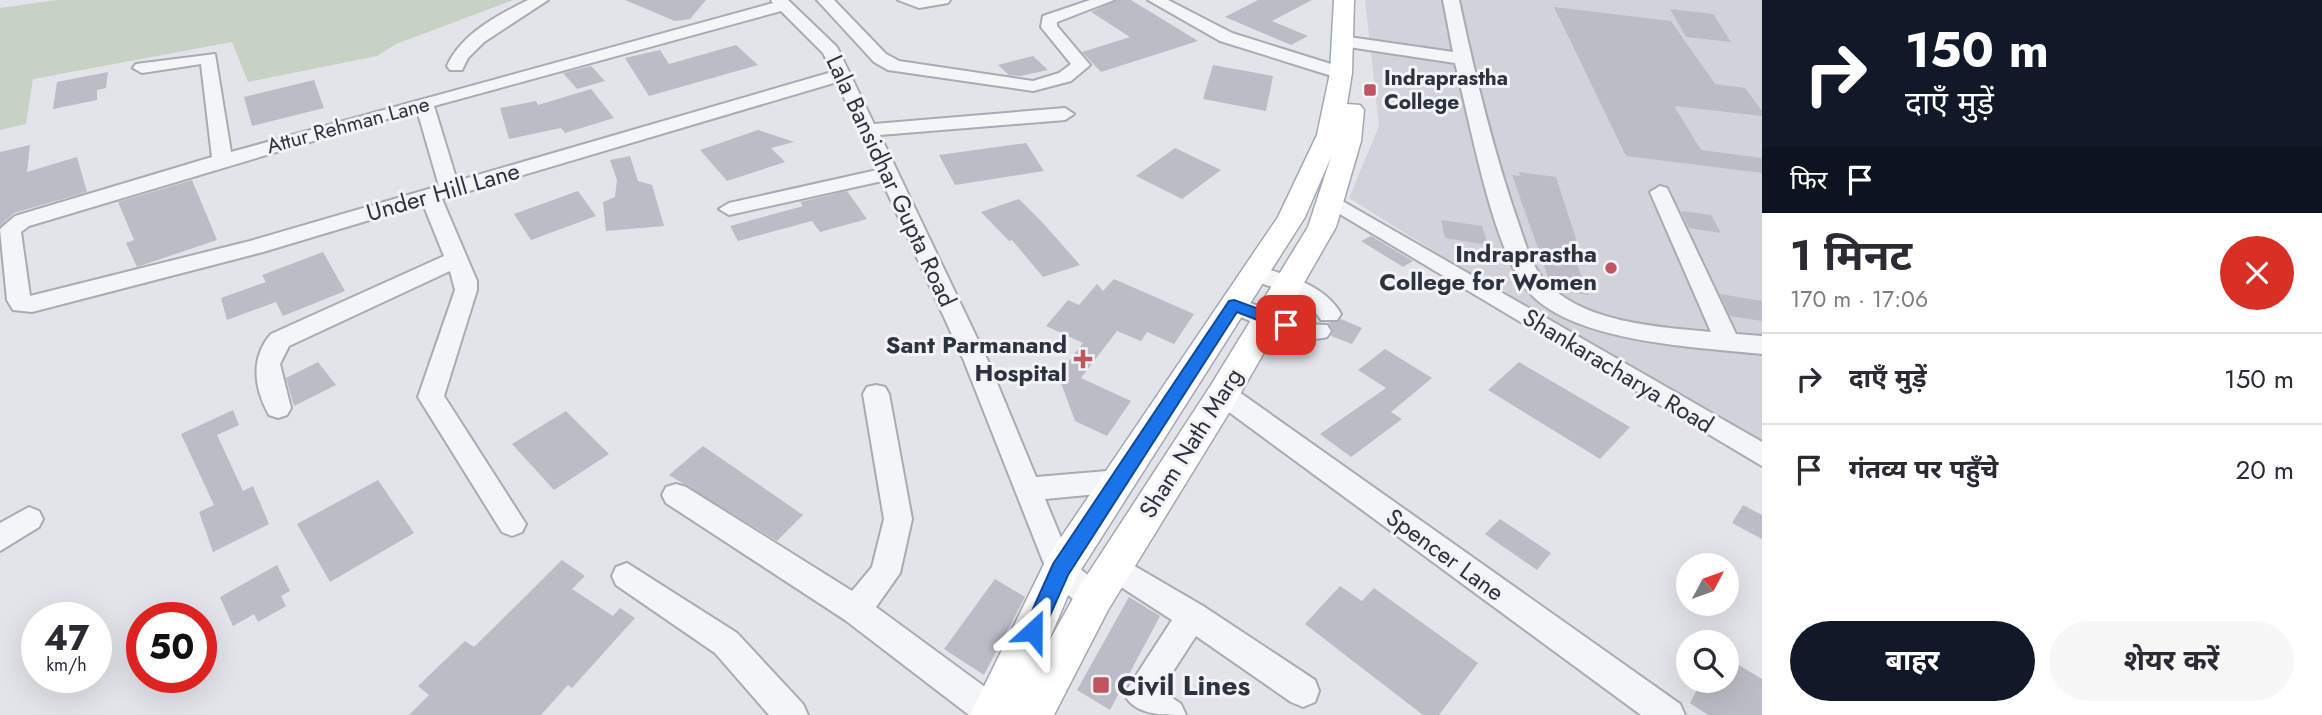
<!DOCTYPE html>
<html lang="hi">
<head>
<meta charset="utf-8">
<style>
	:root { --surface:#fff; --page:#f7f7f7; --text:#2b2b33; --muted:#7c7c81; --line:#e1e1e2; --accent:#111827 }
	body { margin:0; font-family:Jost,"Noto Sans Devanagari",sans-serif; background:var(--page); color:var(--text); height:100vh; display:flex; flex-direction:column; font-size:26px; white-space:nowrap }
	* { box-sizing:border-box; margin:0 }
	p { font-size:23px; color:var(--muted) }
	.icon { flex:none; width:38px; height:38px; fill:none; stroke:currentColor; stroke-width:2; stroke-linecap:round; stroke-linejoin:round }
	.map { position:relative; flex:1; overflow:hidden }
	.side { display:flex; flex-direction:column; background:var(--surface); width:560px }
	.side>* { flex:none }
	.hud { background:#111827; color:#fff; overflow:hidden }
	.needle { width:46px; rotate:49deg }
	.buttons { position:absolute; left:1676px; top:553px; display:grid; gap:14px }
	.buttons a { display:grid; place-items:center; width:63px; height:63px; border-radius:50%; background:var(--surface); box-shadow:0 7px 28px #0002; font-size:35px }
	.speed { position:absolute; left:21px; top:602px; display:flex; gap:14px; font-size:35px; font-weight:700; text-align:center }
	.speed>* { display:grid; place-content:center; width:91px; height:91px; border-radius:50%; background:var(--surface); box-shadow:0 7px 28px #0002; line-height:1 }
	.speed small { font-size:18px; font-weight:400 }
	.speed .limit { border:10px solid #d22; background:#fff; color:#111 }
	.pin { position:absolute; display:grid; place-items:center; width:60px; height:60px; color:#fff; margin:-30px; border-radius:14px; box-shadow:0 4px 10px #0006 }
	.me { position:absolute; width:77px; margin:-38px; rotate:24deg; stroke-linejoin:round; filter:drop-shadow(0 0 5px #0008) }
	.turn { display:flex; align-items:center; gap:24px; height:147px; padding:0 28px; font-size:32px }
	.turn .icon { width:91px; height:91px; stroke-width:2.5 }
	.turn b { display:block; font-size:49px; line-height:60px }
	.then { display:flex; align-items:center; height:66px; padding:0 28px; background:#0003; gap:14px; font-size:26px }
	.round { display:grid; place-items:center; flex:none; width:74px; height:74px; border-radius:37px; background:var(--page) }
	.summary { display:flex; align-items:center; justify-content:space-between; height:119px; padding:0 28px }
	h1 { font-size:42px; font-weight:700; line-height:52px }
	.cta { display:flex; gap:14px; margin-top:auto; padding:14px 28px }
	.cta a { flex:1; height:80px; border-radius:42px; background:var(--accent); color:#fff; font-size:28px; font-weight:700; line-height:80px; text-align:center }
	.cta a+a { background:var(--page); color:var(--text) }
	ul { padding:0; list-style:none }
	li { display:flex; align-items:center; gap:21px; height:91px; padding:0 28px; border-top:2px solid var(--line) }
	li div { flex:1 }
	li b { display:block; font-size:26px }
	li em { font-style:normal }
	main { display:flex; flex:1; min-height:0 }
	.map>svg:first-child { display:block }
	.built { fill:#d0d3da }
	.green { fill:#c7d1c4 }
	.building { fill:#babdc5 }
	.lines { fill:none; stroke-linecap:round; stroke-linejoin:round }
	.minor-casing { stroke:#a8abb2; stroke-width:4 }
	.major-casing { stroke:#a2a8b3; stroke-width:3 }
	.minor { fill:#f4f5f7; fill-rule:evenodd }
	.major { fill:#fff; fill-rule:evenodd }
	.route { fill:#1a73e8; stroke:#114b97; stroke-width:2 }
	.poi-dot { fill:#bf5561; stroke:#f1f3f6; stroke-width:2.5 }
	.labels { text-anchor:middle; stroke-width:6; stroke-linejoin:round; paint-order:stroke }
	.far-poi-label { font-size:21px; font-weight:bold; fill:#2c323e; stroke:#f1f3f6; text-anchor:start }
	.far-street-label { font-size:21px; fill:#2c323e; stroke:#f1f3f6 }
	.street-label { font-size:24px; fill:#2c323e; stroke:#f1f3f6 }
	.poi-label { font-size:24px; font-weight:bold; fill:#2c323e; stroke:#f1f3f6; text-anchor:end }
	.near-poi-label { font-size:28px; font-weight:bold; fill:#2c323e; stroke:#f1f3f6; text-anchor:start }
</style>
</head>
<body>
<main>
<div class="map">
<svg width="1762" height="715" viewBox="0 0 1762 715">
	<rect width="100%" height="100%" fill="#e2e4e9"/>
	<polygon class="built" points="1365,0 1762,0 1762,448 1573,338 1349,198 1379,126"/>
	<polygon class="green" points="57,0 513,0 396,44 377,56 248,82 232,42 33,79 26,124 0,130 0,8"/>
	<g class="building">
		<polygon points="625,0 706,0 690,19 675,21"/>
		<polygon points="1116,0 1131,0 1198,41 1101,72 1082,52 1130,37 1091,12"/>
		<polygon points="1258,0 1312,0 1272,21 1308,36 1291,45 1225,17"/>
		<polygon points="1554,7 1671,21 1715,84 1745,88 1762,111 1762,116 1674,106 1701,150 1762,158 1762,173 1626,156"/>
		<polygon points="1670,9 1713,14 1731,42 1686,37"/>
		<polygon points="736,45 758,65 649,96 625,58 660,50 669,64"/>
		<polygon points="1033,56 1048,70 1021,76 1009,75 998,65"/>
		<polygon points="1213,65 1273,76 1266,111 1203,99"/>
		<polygon points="591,66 605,81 577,89 563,73"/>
		<polygon points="108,72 106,88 97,90 97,100 53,109 57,82"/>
		<polygon points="314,80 324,108 252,126 244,97"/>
		<polygon points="591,89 614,118 565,133 561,128 509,139 500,108 536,101 538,105"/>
		<polygon points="758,130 794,142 771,148 785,162 727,181 700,150"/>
		<polygon points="1026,143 1044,171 955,185 939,155"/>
		<polygon points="30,145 27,172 77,157 87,192 14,213 0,226 0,152"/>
		<polygon points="1175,148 1221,170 1182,199 1136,176"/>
		<polygon points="630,156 638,181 652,185 664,226 606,231 603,202 615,197 617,180 610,160"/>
		<polygon points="1519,172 1556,177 1580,251 1571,249 1589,295 1560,291 1550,282 1512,175 1520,176"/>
		<polygon points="192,180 217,240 137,267 126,243 134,240 118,202"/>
		<polygon points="578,191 596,216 531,240 514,214"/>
		<polygon points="847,191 867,219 820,232 812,221 738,241 730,226 803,206 800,202"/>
		<polygon points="1019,199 1042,222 1080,265 1043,277 1012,240 1009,241 981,212"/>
		<polygon points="1681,211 1711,215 1721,233 1689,228"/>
		<polygon points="1441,220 1482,226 1488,245 1445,238"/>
		<polygon points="1371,236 1413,261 1403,267 1361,241"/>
		<polygon points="323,252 345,291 283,316 276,302 227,320 221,298 266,282 262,275"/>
		<polygon points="1114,279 1194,314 1174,344 1147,332 1141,341 1117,331 1081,378 1131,401 1107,436 1075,421 1058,375 1083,343 1046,326 1068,300 1079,305 1097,284 1103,291"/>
		<polygon points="1720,294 1762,301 1762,321 1730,316"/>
		<polygon points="1341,319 1362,328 1352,344 1331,336 1333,330 1328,323"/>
		<polygon points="1385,349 1432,378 1391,412 1402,419 1351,457 1320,434 1386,388 1358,370"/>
		<polygon points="318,362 336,385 294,406 286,378"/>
		<polygon points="1519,362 1630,427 1600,459 1488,390"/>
		<polygon points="233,410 239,425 217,435 243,491 253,486 269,524 213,552 199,512 214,505 181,434"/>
		<polygon points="566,411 609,454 554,490 512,444"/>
		<polygon points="703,446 803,515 777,541 669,475"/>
		<polygon points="378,480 414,533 330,582 297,524"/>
		<polygon points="1743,505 1762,515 1762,539 1732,523"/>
		<polygon points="1500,519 1551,553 1537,570 1485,534"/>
		<polygon points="562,560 585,576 572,589 613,616 620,608 635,618 572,688 568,685 541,715 409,715 429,695 418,686 465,641 474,647"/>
		<polygon points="277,565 290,591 281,596 286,606 258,622 254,614 233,626 220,597"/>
		<polygon points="995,579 1025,597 984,675 944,649"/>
		<polygon points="1340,586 1362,601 1374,588 1478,663 1439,715 1423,715 1305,624"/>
		<polygon points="1129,597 1160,616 1110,710 1077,690"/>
		<polygon points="1727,658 1762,679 1762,715 1708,715 1690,703 1701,682 1713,690 1718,681 1727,681"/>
	</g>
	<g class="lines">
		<g class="minor-casing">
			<g id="minor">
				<path d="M528,0H548L484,42L468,58L462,70H450L447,66C461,34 498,15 528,0Z"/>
				<path d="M771,0H788L837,47L874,124L1065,108L1074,114L1065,120L880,135L988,361L1036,477L1119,470L1129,473L1133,481L1129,489L1119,492L1045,499L1071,562L1105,588L1109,598L1105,608L1094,612L1083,608L1050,579L964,361L882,181L729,215L719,209L729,203L877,170L837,82L442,199L477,281V290L444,396L526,524L522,532L512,536L502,532L418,397L455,290L450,271L289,346L280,364L291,408L287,415L278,418L269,415C254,388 250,358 271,334L444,256L423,204L263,252L32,312L13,310L7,300L0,229L15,216L212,157L201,64L142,73L133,68L136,64L215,54L231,152L773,3ZM781,11L823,53L832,72L457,181L434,106ZM417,110L439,186L250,241L30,296L21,232L29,226Z"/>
				<polygon points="817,0 834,0 886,54 899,61 1033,81 1059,73 1071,64 1041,27 1043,16 1090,0 1114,0 1057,22 1057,26 1090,65 1071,81 1033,91 888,70 874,62"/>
				<polygon points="898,0 950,0 948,3 919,8"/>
				<polygon points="1148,0 1168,0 1232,33 1347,69 1350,73 1347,77 1335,77 1220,41"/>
				<path d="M1443,0H1459C1475,76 1494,154 1520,228C1526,245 1532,267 1545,281C1583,323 1658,327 1711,332L1650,192L1660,186L1667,188L1736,334L1762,336V354C1699,347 1572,343 1528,291C1492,248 1470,121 1455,63L1342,46L1334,41L1342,36L1453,52Z"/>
				<polygon points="1330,194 1762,442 1762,466 1323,204 1320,200"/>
				<path d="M1255,266C1285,274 1325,285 1341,314L1337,320H1321C1306,295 1273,288 1247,278L1244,273L1247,268Z"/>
				<path d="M1234,297L1307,324L1327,325L1331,331L1327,337C1295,346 1256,322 1226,311L1222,305L1226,299Z"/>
				<polygon points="876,385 885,387 889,394 912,519 900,573 876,607 1004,701 1007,715 969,715 845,620 666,503 662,495 666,487 676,484 686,487 852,591 872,567 884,519 863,394 867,387"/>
				<polygon points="1223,385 1232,387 1680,704 1685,715 1641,715 1214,401 1210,394 1214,387"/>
				<polygon points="29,507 39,511 43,519 39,527 0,551 0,523"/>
				<path d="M1114,554L1203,606L1315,680L1319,691L1315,702L1303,707L1291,702L1196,636L1161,690L1181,704L1186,715C1160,715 1135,715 1124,694L1172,620L1104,576L1099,567L1104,558Z"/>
				<polygon points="627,563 737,633 803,704 808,715 769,715 715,653 616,585 612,576 616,567"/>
			</g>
		</g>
		<g class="major-casing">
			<path id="major" d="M1334,0H1354L1352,73L1347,104L1360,105L1364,110L1361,141L1336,227L1235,403L1108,610L1054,715H970L1047,558L1278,217L1317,135L1330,73ZM1331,157L1308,227L1211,385L1080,586L1047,645L1075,579L1305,217Z"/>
		</g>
		<use href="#minor" class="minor"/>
		<use href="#major" class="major"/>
	</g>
	<polygon class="route" points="1234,300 1292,321 1294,325 1286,331 1237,312 1068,575 1040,638 1033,640 1026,638 1023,631 1053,564 1229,301"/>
	<g class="poi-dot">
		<rect x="1363" y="83" width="14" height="14" rx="3.5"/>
		<circle cx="1611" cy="268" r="7"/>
		<path d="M1079.5 348.5h7v7h7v7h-7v7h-7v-7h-7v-7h7z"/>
		<rect x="1092" y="676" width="18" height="18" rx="3.5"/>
	</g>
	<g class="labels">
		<g class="far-poi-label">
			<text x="1384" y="85">Indraprastha<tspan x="1384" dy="24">College</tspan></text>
		</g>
		<g class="far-street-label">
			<text transform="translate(348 125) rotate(-15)" y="7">Attur Rehman Lane</text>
		</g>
		<g class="street-label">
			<text transform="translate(891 181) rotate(65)" y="8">Lala Bansidhar Gupta Road</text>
			<text transform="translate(443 192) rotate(-16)" y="8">Under Hill Lane</text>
			<text transform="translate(1618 371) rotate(31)" y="8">Shankaracharya Road</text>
			<text transform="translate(1191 443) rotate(-58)" y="8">Sham Nath Marg</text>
			<text transform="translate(1445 555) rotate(36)" y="8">Spencer Lane</text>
		</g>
		<g class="poi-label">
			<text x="1597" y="262">Indraprastha<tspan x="1597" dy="28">College for Women</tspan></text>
			<text x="1067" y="353">Sant Parmanand<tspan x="1067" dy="28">Hospital</tspan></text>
		</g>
		<g class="near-poi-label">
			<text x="1117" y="695">Civil Lines</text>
		</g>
	</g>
</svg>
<div class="buttons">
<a><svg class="needle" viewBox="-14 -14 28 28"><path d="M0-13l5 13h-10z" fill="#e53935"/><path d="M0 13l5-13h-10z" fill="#7c7c81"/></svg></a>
<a><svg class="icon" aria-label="search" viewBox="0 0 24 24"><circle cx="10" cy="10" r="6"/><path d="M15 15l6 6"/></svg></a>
</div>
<div class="speed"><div>47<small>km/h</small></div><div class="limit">50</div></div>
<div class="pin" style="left:1286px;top:325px;background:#d93025"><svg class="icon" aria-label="arrive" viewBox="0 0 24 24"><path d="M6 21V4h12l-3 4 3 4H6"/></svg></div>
<svg class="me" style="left:1033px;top:631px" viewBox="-20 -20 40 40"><path d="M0-17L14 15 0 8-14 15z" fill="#1a73e8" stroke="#fff" stroke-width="4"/></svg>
</div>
<section class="side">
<div class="hud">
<div class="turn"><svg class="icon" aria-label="right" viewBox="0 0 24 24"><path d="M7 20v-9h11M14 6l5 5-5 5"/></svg><div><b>150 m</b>दाएँ मुड़ें</div></div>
<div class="then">फिर<svg class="icon" aria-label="arrive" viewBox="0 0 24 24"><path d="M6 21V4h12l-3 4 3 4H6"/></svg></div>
</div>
<div class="summary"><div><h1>1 मिनट</h1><p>170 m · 17:06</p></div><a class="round" style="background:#d93025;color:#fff"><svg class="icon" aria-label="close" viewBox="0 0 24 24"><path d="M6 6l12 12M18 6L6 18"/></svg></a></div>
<ul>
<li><svg class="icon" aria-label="right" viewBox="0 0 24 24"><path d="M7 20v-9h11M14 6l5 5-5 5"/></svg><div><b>दाएँ मुड़ें</b></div><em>150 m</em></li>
<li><svg class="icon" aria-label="arrive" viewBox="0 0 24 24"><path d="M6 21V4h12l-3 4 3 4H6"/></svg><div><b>गंतव्य पर पहुँचे</b></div><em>20 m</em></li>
</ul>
<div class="cta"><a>बाहर</a><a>शेयर करें</a></div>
</section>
</main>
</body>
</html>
